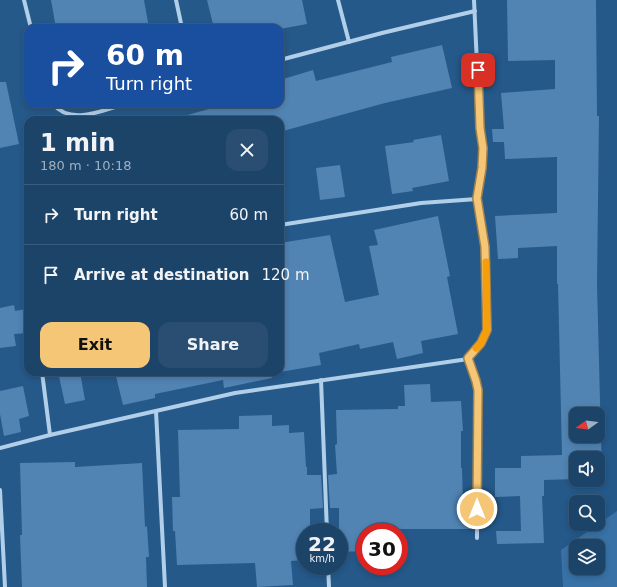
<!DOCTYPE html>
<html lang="en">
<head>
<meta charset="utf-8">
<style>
	:root { --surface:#1c4368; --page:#294e71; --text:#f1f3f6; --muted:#a0b0c0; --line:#3a5c7c; --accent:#f4c676 }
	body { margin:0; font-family:"DejaVu Sans",sans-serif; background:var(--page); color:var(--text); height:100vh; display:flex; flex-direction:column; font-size:15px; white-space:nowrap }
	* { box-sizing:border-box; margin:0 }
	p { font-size:13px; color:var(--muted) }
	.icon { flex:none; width:22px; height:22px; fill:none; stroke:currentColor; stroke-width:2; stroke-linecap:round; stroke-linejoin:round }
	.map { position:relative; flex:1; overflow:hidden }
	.drawer { position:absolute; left:24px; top:116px; width:260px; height:260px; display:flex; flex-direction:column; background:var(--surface); border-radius:12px; box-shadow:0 2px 6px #0003,0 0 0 1px var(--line) }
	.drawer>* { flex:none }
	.guide { position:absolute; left:24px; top:24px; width:260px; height:84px; border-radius:12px; box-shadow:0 2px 6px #0003,0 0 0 1px var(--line); background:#1a4fa0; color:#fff; overflow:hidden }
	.needle { width:26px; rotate:255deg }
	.tools { position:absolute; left:569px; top:407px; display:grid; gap:8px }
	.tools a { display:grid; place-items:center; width:36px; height:36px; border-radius:8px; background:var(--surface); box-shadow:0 2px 6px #0003,0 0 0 1px var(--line); font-size:20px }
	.speed { position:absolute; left:296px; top:523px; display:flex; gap:8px; font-size:20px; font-weight:700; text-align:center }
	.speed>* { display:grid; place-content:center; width:52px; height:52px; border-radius:50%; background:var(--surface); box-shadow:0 2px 6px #0003,0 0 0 1px var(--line); line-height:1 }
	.speed small { font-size:10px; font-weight:400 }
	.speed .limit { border:6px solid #d22; background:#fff; color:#111 }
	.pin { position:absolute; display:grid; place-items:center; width:34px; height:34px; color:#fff; margin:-17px; border-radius:8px; box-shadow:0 2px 6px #0006 }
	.me { position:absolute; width:44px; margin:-22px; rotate:0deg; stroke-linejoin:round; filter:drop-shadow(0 0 3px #0008) }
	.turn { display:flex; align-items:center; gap:14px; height:84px; padding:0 16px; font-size:18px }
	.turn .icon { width:52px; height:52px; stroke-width:2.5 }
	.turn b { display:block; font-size:28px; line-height:34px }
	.round { display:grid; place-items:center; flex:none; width:42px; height:42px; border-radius:12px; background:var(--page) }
	.head { display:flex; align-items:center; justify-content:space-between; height:68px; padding:0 16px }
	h1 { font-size:24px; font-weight:600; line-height:30px }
	.cta { display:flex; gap:8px; margin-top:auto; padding:8px 16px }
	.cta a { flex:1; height:46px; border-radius:12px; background:var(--accent); color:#111; font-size:16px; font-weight:600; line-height:46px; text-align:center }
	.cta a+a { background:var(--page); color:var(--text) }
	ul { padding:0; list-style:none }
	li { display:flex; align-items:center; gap:12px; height:60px; padding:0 16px; border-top:1px solid var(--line) }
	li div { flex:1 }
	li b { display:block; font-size:15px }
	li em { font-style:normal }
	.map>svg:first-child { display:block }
	.green { fill:#3972a7; fill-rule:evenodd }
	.building { fill:#5184b3; fill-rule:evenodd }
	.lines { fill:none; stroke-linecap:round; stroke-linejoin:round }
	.minor { stroke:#b2cfea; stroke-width:4 }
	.route-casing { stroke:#9f814d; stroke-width:10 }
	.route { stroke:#f4c676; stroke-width:7 }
	.slow { stroke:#f59e0b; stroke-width:7 }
</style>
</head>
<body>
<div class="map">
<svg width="617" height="587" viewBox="0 0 617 587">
	<rect width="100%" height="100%" fill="#25598a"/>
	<path class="green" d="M617,511V587H563L561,550ZM576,546H598V568H576Z"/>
	<g class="building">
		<polygon points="51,0 144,0 149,28 56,28"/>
		<polygon points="207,0 302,0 307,24 280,29 280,28 214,28"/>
		<path d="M507,0H596L597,116H599L597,284L602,479H598V458H576V479L544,480V496H542L544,543L497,544L496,531H521L520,496L495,497V468H521V456L562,455L558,284H557V246L518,248V258L498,259L495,216L557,213V157L505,159L504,142H493L492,129H504L501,93L555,89V60L508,61ZM576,414H598V436H576Z"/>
		<polygon points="442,45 452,88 385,103 283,131 280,120 184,120 184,116 216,107 215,104 280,104 280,80 313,70 316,81 392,62 391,57"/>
		<polygon points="0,82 6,82 19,144 0,148"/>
		<polygon points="441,135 449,181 412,188 413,191 392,194 385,146 414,142 413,140"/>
		<polygon points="340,165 345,197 320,200 316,168"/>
		<polygon points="438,216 450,276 447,277 458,334 421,341 423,353 397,359 393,342 360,349 359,344 319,353 321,365 280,372 280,243 330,235 345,302 379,295 369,246 378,245 374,230"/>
		<polygon points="14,305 15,311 26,309 28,333 14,334 16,346 0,348 0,308"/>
		<polygon points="58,372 80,372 85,400 65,404"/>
		<polygon points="115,372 271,372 272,378 224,388 223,380 155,394 155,398 123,405"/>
		<polygon points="430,384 431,402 461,401 463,431 461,431 461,468 462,468 463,502 471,502 471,529 393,529 393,532 365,532 365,551 339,552 339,508 330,508 328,475 337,474 335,445 337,444 336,410 398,409 398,406 405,406 404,385"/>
		<polygon points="23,386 29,416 19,419 21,432 4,436 0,414 0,391"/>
		<polygon points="272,415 272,426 289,425 289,433 304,432 306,467 307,467 307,475 321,475 323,508 310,509 310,528 305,528 305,560 291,561 293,585 257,587 255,563 177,565 175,531 173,531 172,497 180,497 178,430 239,429 239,416"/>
		<polygon points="75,462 75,467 142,463 145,527 147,526 149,557 146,557 147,587 22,587 20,535 22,535 20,463"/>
	</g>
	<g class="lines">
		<g class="minor">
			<polyline points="24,0 31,28"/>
			<polyline points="176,0 182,28"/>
			<polyline points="338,0 349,42"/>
			<polyline points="474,0 480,129 483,148 482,168 477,199 485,247 487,330 481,343 468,359 476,381 478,390 477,538"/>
			<polyline points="280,60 382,33 475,11"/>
			<path d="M53,104C71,126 103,110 125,104"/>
			<polyline points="280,225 421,203 477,199"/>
			<polyline points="42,372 50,435"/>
			<polyline points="321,380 327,532"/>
			<polyline points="156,411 165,587"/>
			<polyline points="0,448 50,435 235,393 468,359"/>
			<polyline points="0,490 5,587"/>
			<polyline points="328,566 329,587"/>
		</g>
	</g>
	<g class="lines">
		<g class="route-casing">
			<polyline id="route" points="477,509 478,390 476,381 468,358 481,343 487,330 485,247 477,198 482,168 483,148 480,128 478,70"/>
		</g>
		<use href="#route" class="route"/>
		<polyline class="slow" points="476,348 481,343 487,330 486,262"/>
	</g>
</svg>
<div class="tools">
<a><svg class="needle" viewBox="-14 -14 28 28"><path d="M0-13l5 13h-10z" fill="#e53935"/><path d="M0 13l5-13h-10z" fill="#a0b0c0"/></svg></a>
<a><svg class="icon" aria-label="sound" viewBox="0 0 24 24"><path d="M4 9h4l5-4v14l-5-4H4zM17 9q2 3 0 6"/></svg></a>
<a><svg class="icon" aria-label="search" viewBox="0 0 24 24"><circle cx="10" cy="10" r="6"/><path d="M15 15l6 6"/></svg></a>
<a><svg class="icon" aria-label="layers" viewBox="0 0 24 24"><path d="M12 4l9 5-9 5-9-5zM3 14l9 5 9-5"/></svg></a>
</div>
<div class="speed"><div>22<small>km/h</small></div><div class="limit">30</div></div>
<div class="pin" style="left:478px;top:70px;background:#d93025"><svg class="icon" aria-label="arrive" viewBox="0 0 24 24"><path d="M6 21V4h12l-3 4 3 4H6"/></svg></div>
<svg class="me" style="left:477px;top:509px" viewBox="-20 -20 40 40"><circle r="17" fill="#f4c676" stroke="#fff" stroke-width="3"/><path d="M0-11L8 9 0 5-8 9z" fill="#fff"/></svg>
<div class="guide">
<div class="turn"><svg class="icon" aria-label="right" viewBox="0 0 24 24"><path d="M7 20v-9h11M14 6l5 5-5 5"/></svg><div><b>60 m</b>Turn right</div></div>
</div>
<section class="drawer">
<div class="head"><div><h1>1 min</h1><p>180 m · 10:18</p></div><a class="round"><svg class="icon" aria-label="close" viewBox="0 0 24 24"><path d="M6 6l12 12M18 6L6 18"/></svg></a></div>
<ul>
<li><svg class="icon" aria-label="right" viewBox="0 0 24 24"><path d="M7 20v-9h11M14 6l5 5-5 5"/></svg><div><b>Turn right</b></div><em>60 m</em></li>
<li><svg class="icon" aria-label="arrive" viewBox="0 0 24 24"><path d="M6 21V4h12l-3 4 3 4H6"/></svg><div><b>Arrive at destination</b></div><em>120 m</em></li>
</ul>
<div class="cta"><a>Exit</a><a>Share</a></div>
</section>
</div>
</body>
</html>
